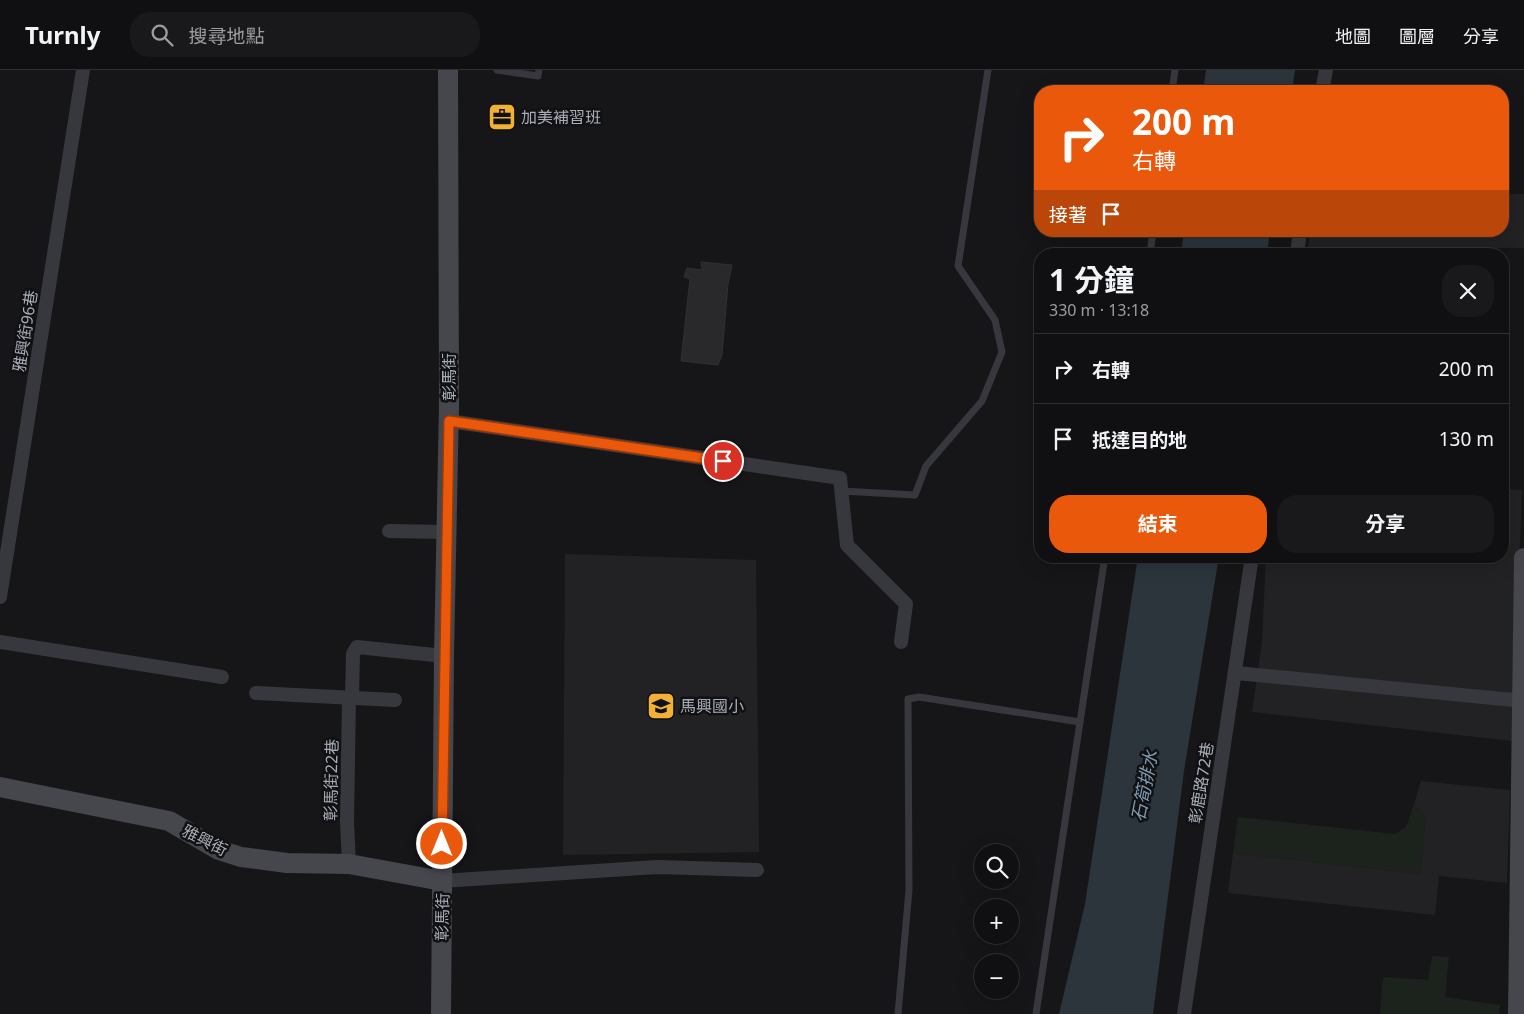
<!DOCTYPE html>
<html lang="zh-TW">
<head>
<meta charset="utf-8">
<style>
	:root { --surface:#101012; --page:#19191b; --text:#f1f3f6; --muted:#9c9d9f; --line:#303032; --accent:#ea580c }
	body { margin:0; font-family:"Noto Sans","Noto Sans TC",sans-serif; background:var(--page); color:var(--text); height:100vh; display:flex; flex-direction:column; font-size:19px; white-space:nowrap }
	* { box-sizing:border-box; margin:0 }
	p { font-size:16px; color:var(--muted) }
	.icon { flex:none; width:28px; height:28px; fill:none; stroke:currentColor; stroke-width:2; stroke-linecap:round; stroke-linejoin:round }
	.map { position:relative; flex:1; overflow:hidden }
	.panel { position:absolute; left:1034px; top:178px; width:475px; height:315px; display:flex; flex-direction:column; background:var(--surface); border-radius:20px; box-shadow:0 5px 20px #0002,0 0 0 1px var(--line) }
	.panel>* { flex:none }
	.top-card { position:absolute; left:1034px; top:15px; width:475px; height:152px; border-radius:20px; box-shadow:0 5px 20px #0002,0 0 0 1px var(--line); background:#ea580c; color:#fff; overflow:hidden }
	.fabs { position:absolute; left:974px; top:774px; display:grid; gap:10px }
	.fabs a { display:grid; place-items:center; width:45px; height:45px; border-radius:50%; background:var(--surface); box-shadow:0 5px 20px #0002,0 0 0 1px var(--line); font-size:25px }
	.pin { position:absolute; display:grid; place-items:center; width:42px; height:42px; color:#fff; margin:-21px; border:2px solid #fff; border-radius:50%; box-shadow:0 1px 5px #0007 }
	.me { position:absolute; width:55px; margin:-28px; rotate:0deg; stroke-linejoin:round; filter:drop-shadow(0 0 4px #0008) }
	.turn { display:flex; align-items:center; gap:18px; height:105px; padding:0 15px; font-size:22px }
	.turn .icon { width:65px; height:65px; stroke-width:2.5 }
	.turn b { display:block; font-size:35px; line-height:42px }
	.then { display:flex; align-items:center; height:48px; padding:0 15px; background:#0003; gap:10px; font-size:19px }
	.round { display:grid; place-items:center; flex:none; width:52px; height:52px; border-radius:20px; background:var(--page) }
	.head { display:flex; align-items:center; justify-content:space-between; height:85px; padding:0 15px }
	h1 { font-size:30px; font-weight:700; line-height:38px }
	.button { display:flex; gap:10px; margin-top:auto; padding:10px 15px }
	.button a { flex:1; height:58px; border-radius:20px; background:var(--accent); color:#fff; font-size:20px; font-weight:700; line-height:58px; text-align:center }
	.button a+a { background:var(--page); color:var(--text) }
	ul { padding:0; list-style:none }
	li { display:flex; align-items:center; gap:15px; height:70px; padding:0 15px; border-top:1px solid var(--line) }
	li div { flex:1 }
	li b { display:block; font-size:19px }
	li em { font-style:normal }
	header { display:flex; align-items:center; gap:30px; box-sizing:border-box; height:70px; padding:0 25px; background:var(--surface); border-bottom:1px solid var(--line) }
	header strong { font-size:24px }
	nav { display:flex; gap:28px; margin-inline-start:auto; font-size:18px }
	.search { width:350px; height:45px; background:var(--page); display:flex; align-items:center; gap:12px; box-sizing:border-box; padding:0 18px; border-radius:20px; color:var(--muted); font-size:19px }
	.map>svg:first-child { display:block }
	.built { fill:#222225 }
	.green { fill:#1c231d }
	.water { fill:#2c353c }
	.building { fill:#29292c; stroke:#303034 }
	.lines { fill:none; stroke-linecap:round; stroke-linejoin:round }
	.lane { stroke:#37383d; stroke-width:7 }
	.street { stroke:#37383d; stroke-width:14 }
	.secondary { stroke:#45474d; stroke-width:20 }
	.route-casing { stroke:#983908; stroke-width:12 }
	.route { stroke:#ea580c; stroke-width:9 }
	.labels { text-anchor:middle; stroke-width:5; stroke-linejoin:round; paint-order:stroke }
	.poi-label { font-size:16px; fill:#a8adb8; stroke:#111113; text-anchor:start }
	.street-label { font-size:16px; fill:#a8adb8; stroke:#111113 }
	.water-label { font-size:18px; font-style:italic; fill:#7f9bb3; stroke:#111113 }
</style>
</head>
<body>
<header>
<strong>Turnly</strong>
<div class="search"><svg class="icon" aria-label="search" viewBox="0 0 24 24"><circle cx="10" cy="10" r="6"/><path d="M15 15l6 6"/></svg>搜尋地點</div>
<nav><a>地圖</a><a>圖層</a><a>分享</a></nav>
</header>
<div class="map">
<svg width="1524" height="944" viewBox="0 0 1524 944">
	<rect width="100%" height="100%" fill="#161618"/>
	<g class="built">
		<polygon points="1503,124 1524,124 1524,178 1308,177 1310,161 1502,161"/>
		<polygon points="1503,419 1522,420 1512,671 1252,642 1262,572 1266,486 1502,486"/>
		<polygon points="565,484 756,490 759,782 563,785"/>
		<polygon points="1421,711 1510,720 1507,813 1439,806 1435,845 1228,823 1233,783 1420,804 1426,746 1414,734"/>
	</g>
	<g class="green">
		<polygon points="1414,734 1426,746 1420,804 1233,783 1238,747 1395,764 1406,757"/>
		<polygon points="1432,886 1449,887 1445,927 1500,935 1499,944 1380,944 1383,907 1428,910"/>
	</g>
	<g class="water">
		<polygon points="1206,0 1295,0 1292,21 1203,21"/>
		<polygon points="1184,161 1270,161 1267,184 1181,184"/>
		<polygon points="1138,486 1219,486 1184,701 1153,944 1059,944 1085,834"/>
	</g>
	<polygon class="building" points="701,192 732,195 728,214 722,285 718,295 681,291 690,209 684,207 687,198 702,200"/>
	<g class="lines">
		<g class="lane">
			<polyline points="497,0 538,6 539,0"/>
			<polyline points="1172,21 1175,0"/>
			<polyline points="1150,184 1153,161"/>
			<polyline points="841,421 915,425 926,396 982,331 1002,282 995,250 958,196 988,0"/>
			<polyline points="898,944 909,820 908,629 919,627 1080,652"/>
			<polyline points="1036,944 1105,486"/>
		</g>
		<g class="street">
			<polyline points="1322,21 1326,0"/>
			<polyline points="1297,184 1300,161"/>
			<polyline points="449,351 840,408 847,475 906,534 901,572"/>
			<polyline points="389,461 447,462"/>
			<polyline points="0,527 83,0"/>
			<polyline points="0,572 222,607"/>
			<polyline points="1236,603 1524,631"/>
			<polyline points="256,623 395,630"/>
			<polyline points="352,628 353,584 357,577 444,586"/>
			<polyline points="349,794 347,752 349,628"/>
			<polyline points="442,811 657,797 757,800"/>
			<polyline points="1184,944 1252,486"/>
		</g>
		<g class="secondary">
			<polyline points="0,717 169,751 219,780 241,787 287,793 349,794 442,811"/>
			<polyline points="441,944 444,586 449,334 448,0"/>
			<polyline points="1518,944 1524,488"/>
		</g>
	</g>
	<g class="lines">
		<g class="route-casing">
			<polyline id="route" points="442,774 449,351 723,391"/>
		</g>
		<use href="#route" class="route"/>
	</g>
	<defs>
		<g id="office-square" transform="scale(1.4375)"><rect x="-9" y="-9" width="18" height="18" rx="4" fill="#f2b134" stroke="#111113"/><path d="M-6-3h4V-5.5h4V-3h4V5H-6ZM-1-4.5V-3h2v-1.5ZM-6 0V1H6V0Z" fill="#111"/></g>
		<g id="school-square" transform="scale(1.4375)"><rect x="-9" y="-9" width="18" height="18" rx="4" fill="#f2b134" stroke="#111113"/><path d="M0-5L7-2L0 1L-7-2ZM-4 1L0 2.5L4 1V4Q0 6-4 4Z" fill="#111"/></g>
	</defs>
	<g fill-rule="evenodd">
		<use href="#office-square" x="502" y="47"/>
		<use href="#school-square" x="661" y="636"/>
	</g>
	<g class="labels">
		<g class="poi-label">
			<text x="521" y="53">加美補習班</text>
			<text x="680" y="642">馬興國小</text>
		</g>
		<g class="street-label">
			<text transform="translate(25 261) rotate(-81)" y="6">雅興街96巷</text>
			<text transform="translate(449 307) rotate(-90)" y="6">彰馬街</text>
			<text transform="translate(331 710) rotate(-89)" y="6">彰馬街22巷</text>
			<text transform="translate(1201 713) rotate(-81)" y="6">彰鹿路72巷</text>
			<text transform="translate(205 770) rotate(27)" y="6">雅興街</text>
			<text transform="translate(442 847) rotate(-89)" y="6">彰馬街</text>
		</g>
		<g class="water-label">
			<text transform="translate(1145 716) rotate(-79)" y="6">石筍排水</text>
		</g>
	</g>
</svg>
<div class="fabs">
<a><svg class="icon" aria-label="search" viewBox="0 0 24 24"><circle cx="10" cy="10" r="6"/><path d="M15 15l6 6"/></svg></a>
<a>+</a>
<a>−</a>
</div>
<div class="pin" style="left:723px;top:391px;background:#d93025"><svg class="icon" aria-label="arrive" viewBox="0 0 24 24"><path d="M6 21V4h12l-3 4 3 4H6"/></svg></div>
<svg class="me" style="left:442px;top:774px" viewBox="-20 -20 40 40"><circle r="17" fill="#ea580c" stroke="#fff" stroke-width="3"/><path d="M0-11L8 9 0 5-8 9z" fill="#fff"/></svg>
<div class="top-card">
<div class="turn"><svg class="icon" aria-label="right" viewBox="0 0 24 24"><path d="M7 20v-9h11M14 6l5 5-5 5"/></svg><div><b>200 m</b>右轉</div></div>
<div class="then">接著<svg class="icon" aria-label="arrive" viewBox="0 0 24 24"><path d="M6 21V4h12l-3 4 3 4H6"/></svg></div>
</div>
<section class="panel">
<div class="head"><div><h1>1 分鐘</h1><p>330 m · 13:18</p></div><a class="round"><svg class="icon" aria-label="close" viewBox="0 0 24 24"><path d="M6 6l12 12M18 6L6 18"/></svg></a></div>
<ul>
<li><svg class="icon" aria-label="right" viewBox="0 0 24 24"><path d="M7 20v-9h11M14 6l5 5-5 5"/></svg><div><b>右轉</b></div><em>200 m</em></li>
<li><svg class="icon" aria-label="arrive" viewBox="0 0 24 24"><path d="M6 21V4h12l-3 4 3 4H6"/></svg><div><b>抵達目的地</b></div><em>130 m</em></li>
</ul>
<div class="button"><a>結束</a><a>分享</a></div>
</section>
</div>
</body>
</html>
